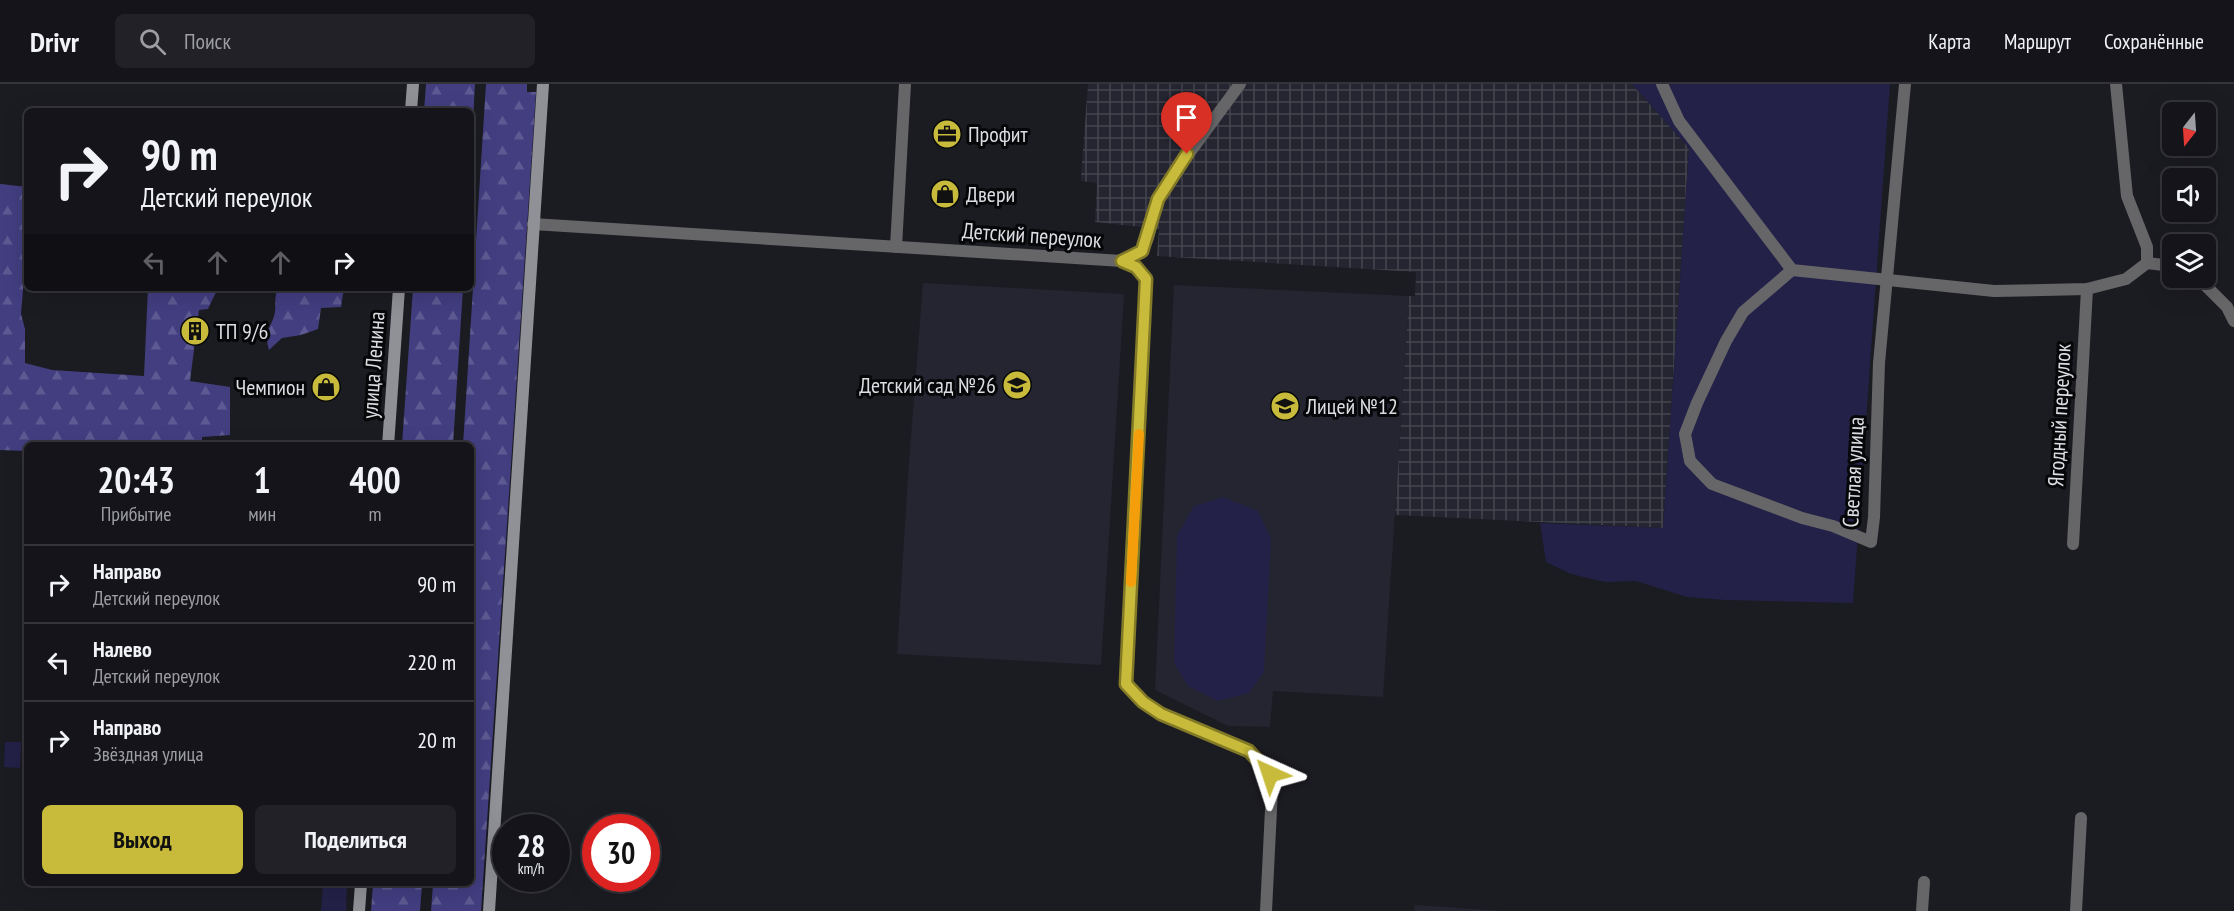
<!DOCTYPE html>
<html lang="ru">
<head>
<meta charset="utf-8">
<style>
	:root { --surface:#14141a; --page:#212127; --text:#f1f3f6; --muted:#9d9ea2; --line:#333339; --accent:#c8bb3b }
	body { margin:0; font-family:"PT Sans Narrow",sans-serif; background:var(--page); color:var(--text); height:100vh; display:flex; flex-direction:column; font-size:22px; white-space:nowrap }
	* { box-sizing:border-box; margin:0 }
	p { font-size:20px; color:var(--muted) }
	.icon { flex:none; width:33px; height:33px; fill:none; stroke:currentColor; stroke-width:2; stroke-linecap:round; stroke-linejoin:round }
	.map { position:relative; flex:1; overflow:hidden }
	.side { position:absolute; left:24px; top:358px; width:450px; height:444px; display:flex; flex-direction:column; background:var(--surface); border-radius:9px; box-shadow:0 6px 24px #0002,0 0 0 2px var(--line) }
	.side>* { flex:none }
	.top-card { position:absolute; left:24px; top:24px; width:450px; height:183px; border-radius:9px; box-shadow:0 6px 24px #0002,0 0 0 2px var(--line); background:#14141a; color:var(--text); overflow:hidden }
	.needle { width:39px; rotate:197deg }
	.fabs { position:absolute; left:2162px; top:18px; display:grid; gap:12px }
	.fabs a { display:grid; place-items:center; width:54px; height:54px; border-radius:9px; background:var(--surface); box-shadow:0 6px 24px #0002,0 0 0 2px var(--line); font-size:30px }
	.speed { position:absolute; left:492px; top:730px; display:flex; gap:12px; font-size:30px; font-weight:700; text-align:center }
	.speed>* { display:grid; place-content:center; width:78px; height:78px; border-radius:50%; background:var(--surface); box-shadow:0 6px 24px #0002,0 0 0 2px var(--line); line-height:1 }
	.speed small { font-size:15px; font-weight:400 }
	.speed .limit { border:9px solid #d22; background:#fff; color:#111 }
	.pin { position:absolute; display:grid; place-items:center; width:51px; height:51px; color:#fff; margin:-62px -26px; border-radius:50% 50% 50% 0; rotate:-45deg; box-shadow:0 0 6px #0007 }
	.pin .icon { rotate:45deg }
	.me { position:absolute; width:66px; margin:-33px; rotate:318deg; stroke-linejoin:round; filter:drop-shadow(0 0 4px #0008) }
	.turn { display:flex; align-items:center; gap:21px; height:126px; padding:0 18px; font-size:27px }
	.turn .icon { width:78px; height:78px; stroke-width:2.5 }
	.turn b { display:block; font-size:42px; line-height:51px }
	.lanes { display:flex; align-items:center; height:57px; padding:0 18px; background:#0003; justify-content:center; gap:30px; direction:ltr }
	.lanes .off { opacity:.35 }
	.eta { display:flex; justify-content:space-evenly; align-items:center; height:102px; text-align:center }
	.eta b { font-size:36px; font-weight:800; line-height:42px }
	.button { display:flex; gap:12px; margin-top:auto; padding:12px 18px }
	.button a { flex:1; height:69px; border-radius:9px; background:var(--accent); color:#111; font-size:24px; font-weight:800; line-height:69px; text-align:center }
	.button a+a { background:var(--page); color:var(--text) }
	ul { padding:0; list-style:none }
	li { display:flex; align-items:center; gap:18px; height:78px; padding:0 18px; border-top:2px solid var(--line) }
	li div { flex:1 }
	li b { display:block; font-size:22px }
	li em { font-style:normal }
	header { display:flex; align-items:center; gap:36px; box-sizing:border-box; height:84px; padding:0 30px; background:var(--surface); border-bottom:2px solid var(--line) }
	header strong { font-size:28px }
	nav { display:flex; gap:33px; margin-inline-start:auto; font-size:21px }
	.search { width:420px; height:54px; background:var(--page); display:flex; align-items:center; gap:15px; box-sizing:border-box; padding:0 21px; border-radius:9px; color:var(--muted); font-size:22px }
	.map>svg:first-child { display:block }
	.built { fill:#252531 }
	.industrial { fill:url(#industrial-grid) }
	.grass { fill:#232147 }
	.forest { fill:url(#forest-firs) }
	.lines { fill:none; stroke-linecap:round; stroke-linejoin:round }
	.street { stroke:#666669; stroke-width:12 }
	.secondary { stroke:#909196; stroke-width:12 }
	.route-casing { stroke:#827a26; stroke-width:15 }
	.route { stroke:#c8bb3b; stroke-width:10 }
	.slow { stroke:#f59e0b; stroke-width:10 }
	.labels { text-anchor:middle; stroke-width:6; stroke-linejoin:round; paint-order:stroke }
	.poi-label { font-size:22px; fill:#dddde2; stroke:#060709; text-anchor:start }
	.street-label { font-size:22px; fill:#dddde2; stroke:#060709 }
</style>
</head>
<body>
<header>
<strong>Drivr</strong>
<div class="search"><svg class="icon" aria-label="search" viewBox="0 0 24 24"><circle cx="10" cy="10" r="6"/><path d="M15 15l6 6"/></svg>Поиск</div>
<nav><a>Карта</a><a>Маршрут</a><a>Сохранённые</a></nav>
</header>
<div class="map">
<svg width="2234" height="827" viewBox="0 0 2234 827">
	<defs>
		<pattern id="industrial-grid" width="8" height="8" patternUnits="userSpaceOnUse" patternTransform="scale(1.5)"><rect width="8" height="8" fill="#252531"/><path d="M0 4h8M4 0v8" fill="none" stroke="#44444f"/></pattern>
		<pattern id="forest-firs" width="22" height="20" patternUnits="userSpaceOnUse" patternTransform="scale(1.5)"><rect width="22" height="20" fill="#423e80"/><path d="M5 1l3.5 6h-7zM16 11l3.5 6h-7z" fill="#5d5992"/></pattern>
	</defs>
	<rect width="100%" height="100%" fill="#1b1b22"/>
	<g class="built">
		<polygon points="923,199 1124,210 1101,581 897,570 908,391"/>
		<polygon points="1174,201 1409,212 1383,613 1273,607 1270,643 1228,642 1155,606"/>
		<polygon points="1415,821 1503,827 1414,827"/>
	</g>
	<polygon class="industrial" points="1088,0 1632,0 1689,64 1663,444 1395,431 1409,212 1415,212 1416,188 1157,172 1159,145 1095,138 1097,99 1081,97 1081,91"/>
	<g class="grass">
		<polygon points="1632,0 1890,0 1853,519 1725,516 1687,513 1636,497 1605,498 1571,490 1546,478 1540,439 1663,444 1689,64"/>
		<polygon points="1223,413 1258,427 1271,455 1264,588 1249,609 1218,617 1188,602 1174,579 1177,452 1194,422"/>
		<polygon points="5,658 21,658 20,684 4,683"/>
		<polygon points="323,800 347,800 346,827 321,827"/>
	</g>
	<g class="forest">
		<polygon points="426,0 475,0 471,72 471,27 424,27"/>
		<polygon points="486,0 527,0 527,8 536,8 481,827 431,827 433,800 471,800 471,362 463,361"/>
		<polygon points="0,100 27,103 27,158 21,230 25,245 25,279 52,286 144,292 148,204 218,204 208,225 199,226 190,297 230,303 230,351 202,353 202,361 27,362 27,367 0,366"/>
		<path d="M278,204H344L341,223L321,224L318,245L301,251L282,254L269,266C263,241 271,248 275,228C276,219 274,213 278,204Z"/>
		<polygon points="413,204 463,204 453,361 402,361"/>
		<polygon points="373,800 422,800 420,827 371,827"/>
	</g>
	<g class="lines">
		<g class="street">
			<polyline points="1662,0 1679,37 1792,186 1994,207 2087,205 2126,195 2147,179 2172,182"/>
			<polyline points="2116,0 2127,112 2147,163 2147,179"/>
			<polyline points="533,140 1122,177 1136,183 1146,195 1126,600 1143,618 1161,630 1249,667 1270,690 1272,705 1266,827"/>
			<polyline points="896,163 905,0"/>
			<polyline points="1122,177 1142,167 1148,154 1158,115 1168,98 1240,0"/>
			<polyline points="1792,186 1743,228 1726,257 1697,319 1685,350 1690,377 1712,400 1802,434 1833,442 1871,458 1874,433 1879,279 1905,0"/>
			<polyline points="2198,194 2227,223 2234,237"/>
			<polyline points="2073,460 2087,205"/>
			<polyline points="1922,827 1924,798"/>
			<polyline points="2076,827 2081,734"/>
		</g>
		<g class="secondary">
			<polyline points="411,27 413,0"/>
			<polyline points="388,362 399,204"/>
			<polyline points="359,827 361,800"/>
			<polyline points="489,827 543,0"/>
		</g>
	</g>
	<g class="lines">
		<g class="route-casing">
			<polyline id="route" points="1187,70 1158,115 1142,167 1122,177 1136,183 1146,195 1126,600 1143,618 1161,630 1249,667 1270,690"/>
		</g>
		<use href="#route" class="route"/>
		<polyline class="slow" points="1131,498 1139,350"/>
	</g>
	<defs>
		<g id="office-disc" transform="scale(1.5)"><circle r="9.5" fill="#c8bb3b" stroke="#060709"/><path d="M-6-3h4V-5.5h4V-3h4V5H-6ZM-1-4.5V-3h2v-1.5ZM-6 0V1H6V0Z" fill="#111"/></g>
		<g id="shop-disc" transform="scale(1.5)"><circle r="9.5" fill="#c8bb3b" stroke="#060709"/><path d="M-5-2.5h2.3a2.7 3.5 0 0 1 5.4 0H5L5.5 6h-11ZM-1.5-2.5h3a1.5 2.3 0 0 0-3 0Z" fill="#111"/></g>
		<g id="building-disc" transform="scale(1.5)"><circle r="9.5" fill="#c8bb3b" stroke="#060709"/><path d="M-4-6H4V6H1V3H-1V6H-4ZM-2.5-4.3h1.7v1.8h-1.7ZM.8-4.3h1.7v1.8H.8ZM-2.5-1h1.7V.8h-1.7ZM.8-1h1.7V.8H.8Z" fill="#111"/></g>
		<g id="school-disc" transform="scale(1.5)"><circle r="9.5" fill="#c8bb3b" stroke="#060709"/><path d="M0-5L7-2L0 1L-7-2ZM-4 1L0 2.5L4 1V4Q0 6-4 4Z" fill="#111"/></g>
	</defs>
	<g fill-rule="evenodd">
		<use href="#office-disc" x="947" y="50"/>
		<use href="#shop-disc" x="945" y="110"/>
		<use href="#building-disc" x="195" y="247"/>
		<use href="#school-disc" x="1017" y="301"/>
		<use href="#shop-disc" x="326" y="303"/>
		<use href="#school-disc" x="1285" y="322"/>
	</g>
	<g class="labels">
		<g class="poi-label">
			<text x="968" y="58">Профит</text>
			<text x="966" y="118">Двери</text>
			<text x="216" y="255">ТП 9/6</text>
			<text x="996" y="309" text-anchor="end">Детский сад №26</text>
			<text x="305" y="311" text-anchor="end">Чемпион</text>
			<text x="1306" y="330">Лицей №12</text>
		</g>
		<g class="street-label">
			<text transform="translate(1032 151) rotate(4)" y="8">Детский переулок</text>
			<text transform="translate(373 281) rotate(-86)" y="8">улица Ленина</text>
			<text transform="translate(2059 331) rotate(-87)" y="8">Ягодный переулок</text>
			<text transform="translate(1853 388) rotate(-87)" y="8">Светлая улица</text>
		</g>
	</g>
</svg>
<div class="fabs">
<a><svg class="needle" viewBox="-14 -14 28 28"><path d="M0-13l5 13h-10z" fill="#e53935"/><path d="M0 13l5-13h-10z" fill="#9d9ea2"/></svg></a>
<a><svg class="icon" aria-label="sound" viewBox="0 0 24 24"><path d="M4 9h4l5-4v14l-5-4H4zM17 9q2 3 0 6"/></svg></a>
<a><svg class="icon" aria-label="layers" viewBox="0 0 24 24"><path d="M12 4l9 5-9 5-9-5zM3 14l9 5 9-5"/></svg></a>
</div>
<div class="speed"><div>28<small>km/h</small></div><div class="limit">30</div></div>
<div class="pin" style="left:1187px;top:70px;background:#d93025"><svg class="icon" aria-label="arrive" viewBox="0 0 24 24"><path d="M6 21V4h12l-3 4 3 4H6"/></svg></div>
<svg class="me" style="left:1270px;top:690px" viewBox="-20 -20 40 40"><path d="M0-17L14 15 0 8-14 15z" fill="#c8bb3b" stroke="#fff" stroke-width="4"/></svg>
<div class="top-card">
<div class="turn"><svg class="icon" aria-label="right" viewBox="0 0 24 24"><path d="M7 20v-9h11M14 6l5 5-5 5"/></svg><div><b>90 m</b>Детский переулок</div></div>
<div class="lanes"><svg class="icon off" aria-label="left" viewBox="0 0 24 24"><path d="M17 20v-9H6M10 6l-5 5 5 5"/></svg><svg class="icon off" aria-label="ahead" viewBox="0 0 24 24"><path d="M12 20V5M6 11l6-6 6 6"/></svg><svg class="icon off" aria-label="ahead" viewBox="0 0 24 24"><path d="M12 20V5M6 11l6-6 6 6"/></svg><svg class="icon" aria-label="right" viewBox="0 0 24 24"><path d="M7 20v-9h11M14 6l5 5-5 5"/></svg></div>
</div>
<section class="side">
<div class="eta">
<div><b>20:43</b><p>Прибытие</p></div>
<div><b>1</b><p>мин</p></div>
<div><b>400</b><p>m</p></div>
</div>
<ul>
<li><svg class="icon" aria-label="right" viewBox="0 0 24 24"><path d="M7 20v-9h11M14 6l5 5-5 5"/></svg><div><b>Направо</b><p>Детский переулок</p></div><em>90 m</em></li>
<li><svg class="icon" aria-label="left" viewBox="0 0 24 24"><path d="M17 20v-9H6M10 6l-5 5 5 5"/></svg><div><b>Налево</b><p>Детский переулок</p></div><em>220 m</em></li>
<li><svg class="icon" aria-label="right" viewBox="0 0 24 24"><path d="M7 20v-9h11M14 6l5 5-5 5"/></svg><div><b>Направо</b><p>Звёздная улица</p></div><em>20 m</em></li>
</ul>
<div class="button"><a>Выход</a><a>Поделиться</a></div>
</section>
</div>
</body>
</html>
